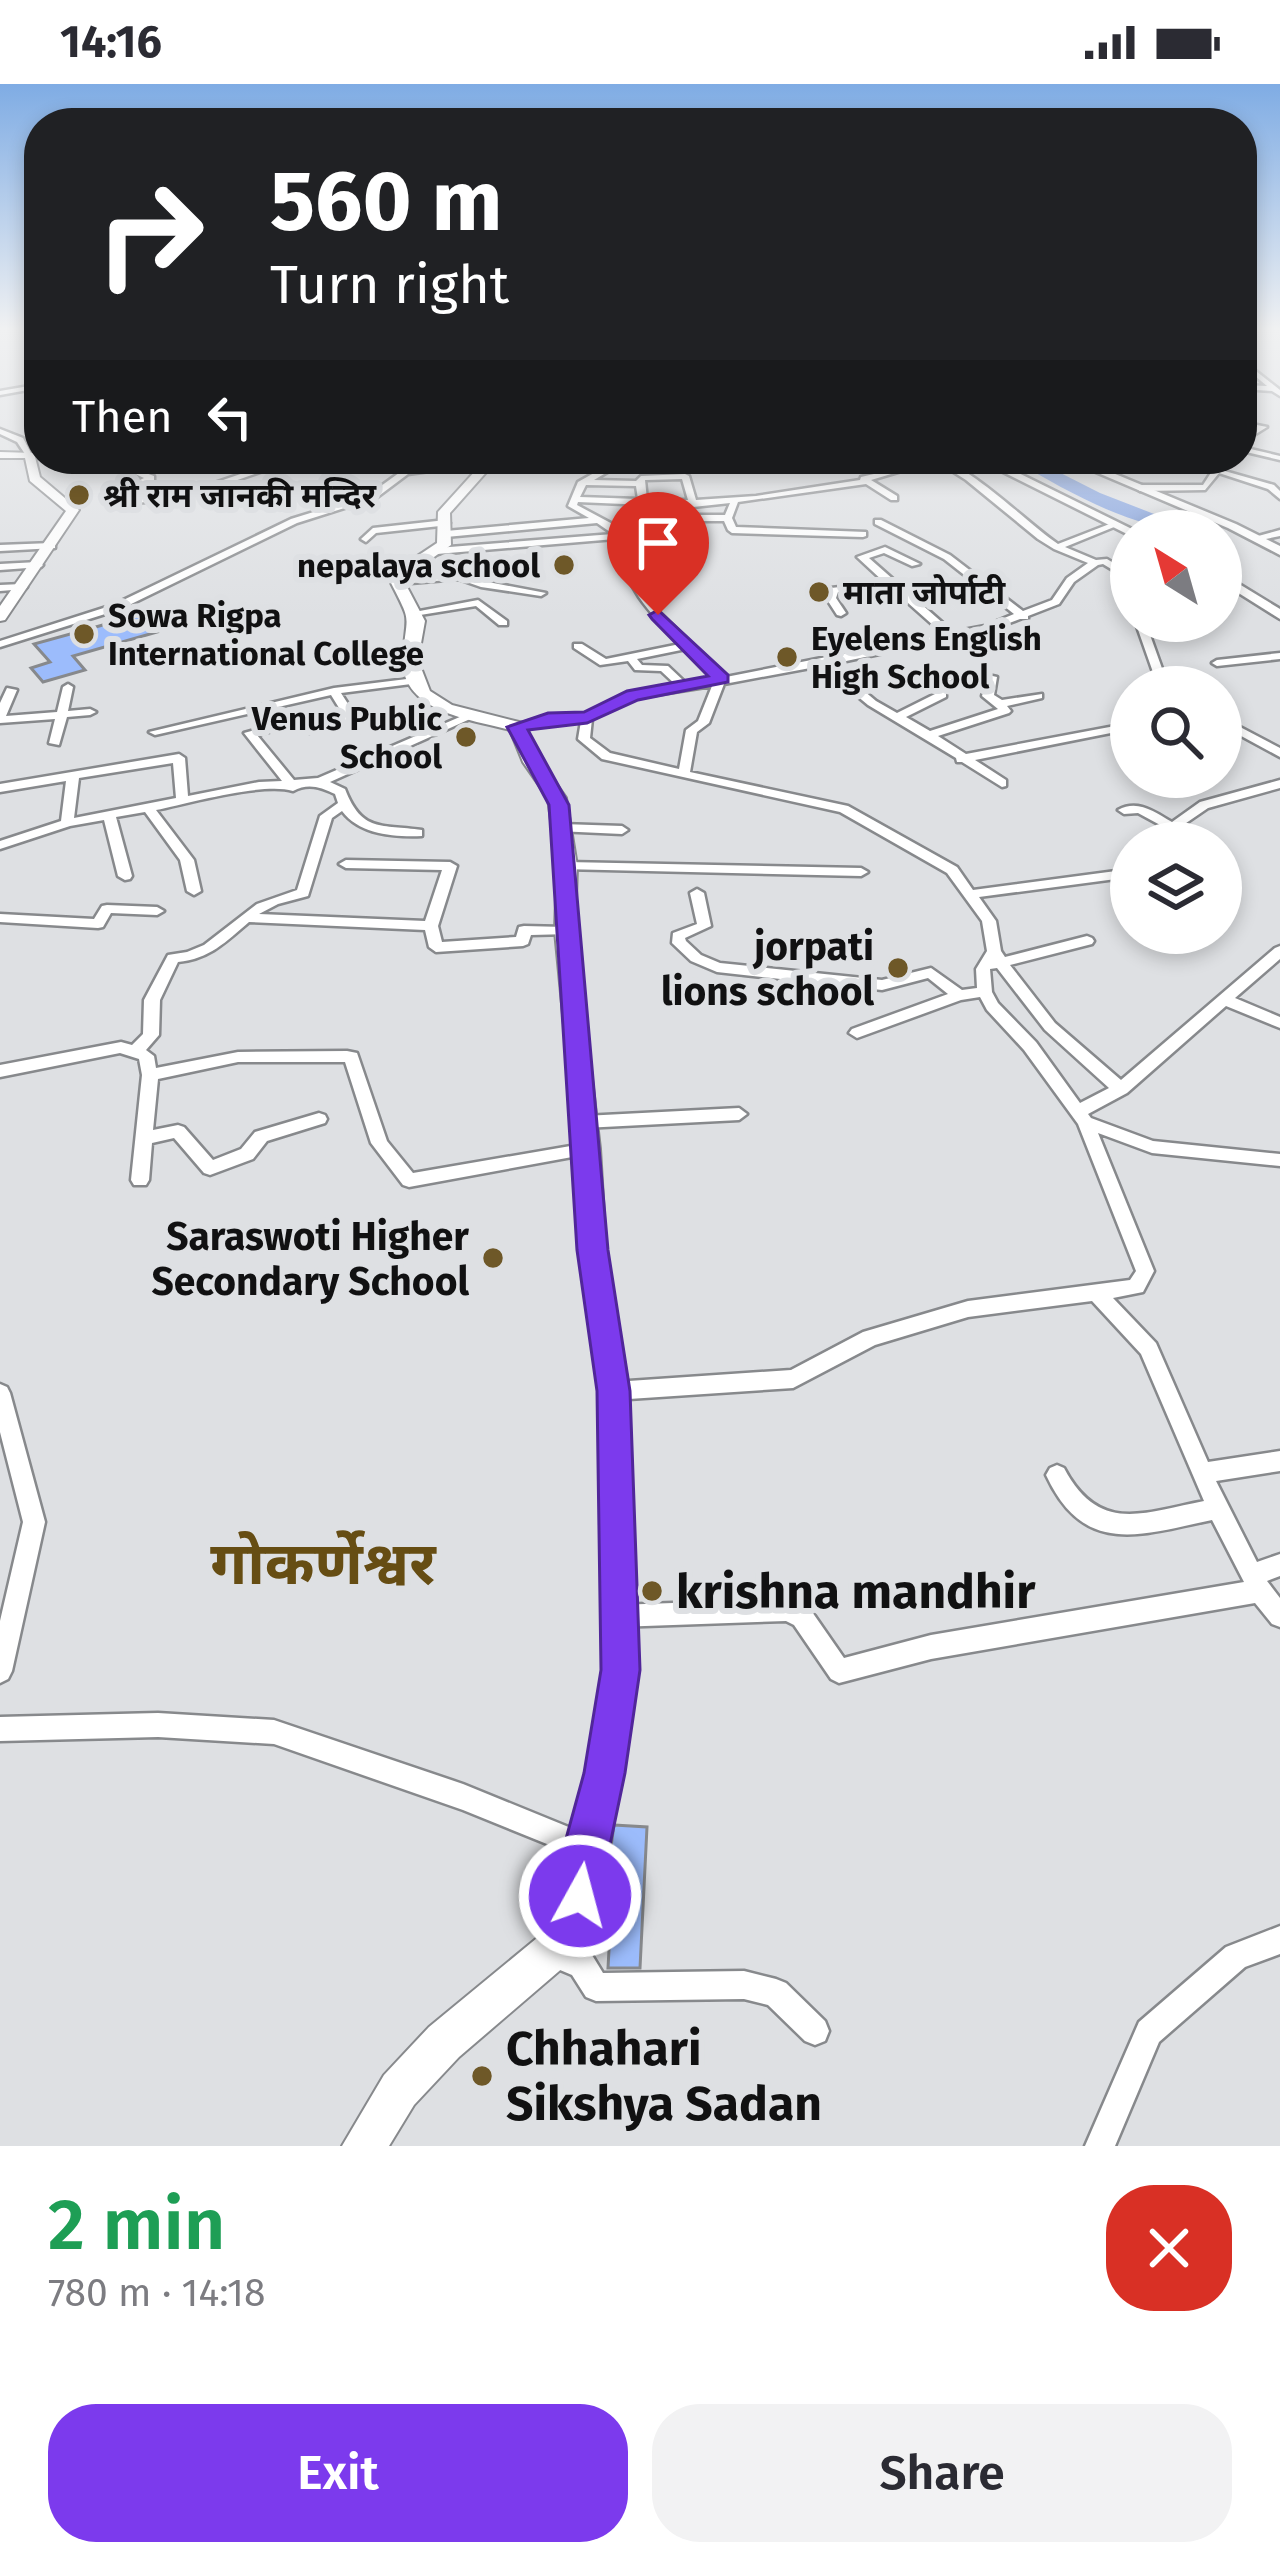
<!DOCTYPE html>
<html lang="en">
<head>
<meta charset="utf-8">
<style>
	:root { --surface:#fff; --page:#f2f2f3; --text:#2b2b33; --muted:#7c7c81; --accent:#7c3aed }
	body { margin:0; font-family:"Fira Sans","Noto Sans Devanagari",sans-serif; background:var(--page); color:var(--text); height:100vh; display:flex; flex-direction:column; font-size:45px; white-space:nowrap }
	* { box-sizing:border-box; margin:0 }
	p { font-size:39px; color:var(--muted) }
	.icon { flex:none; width:66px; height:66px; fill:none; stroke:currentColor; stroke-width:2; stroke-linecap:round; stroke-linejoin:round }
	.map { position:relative; height:2062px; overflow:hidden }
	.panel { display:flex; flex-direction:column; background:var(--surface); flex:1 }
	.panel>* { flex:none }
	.top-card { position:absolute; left:24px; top:24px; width:1233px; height:366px; border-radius:48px; box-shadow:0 6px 18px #0003; background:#202124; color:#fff; overflow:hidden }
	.needle { width:78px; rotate:323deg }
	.controls { position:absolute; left:1110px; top:426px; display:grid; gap:24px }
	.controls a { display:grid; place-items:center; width:132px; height:132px; border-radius:50%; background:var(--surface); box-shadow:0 6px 18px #0003; font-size:60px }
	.pin { position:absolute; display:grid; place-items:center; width:102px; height:102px; color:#fff; margin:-123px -51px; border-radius:50% 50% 50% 0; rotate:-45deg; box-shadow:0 0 12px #0007 }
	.pin .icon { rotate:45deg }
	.me { position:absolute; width:132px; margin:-66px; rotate:7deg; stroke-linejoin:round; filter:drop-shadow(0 0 9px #0008) }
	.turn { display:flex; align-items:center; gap:42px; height:252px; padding:0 48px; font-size:54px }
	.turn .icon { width:156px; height:156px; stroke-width:2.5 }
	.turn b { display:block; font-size:84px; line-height:102px }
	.then { display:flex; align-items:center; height:114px; padding:0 48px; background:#0003; gap:24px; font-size:45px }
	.round { display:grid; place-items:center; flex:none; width:126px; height:126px; border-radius:48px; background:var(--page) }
	.head { display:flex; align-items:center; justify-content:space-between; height:204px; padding:0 48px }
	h1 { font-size:72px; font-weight:600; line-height:90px; color:#1e9e55 }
	.cta { display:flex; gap:24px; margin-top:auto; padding:24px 48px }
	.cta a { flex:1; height:138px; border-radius:48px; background:var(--accent); color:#fff; font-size:48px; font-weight:600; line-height:138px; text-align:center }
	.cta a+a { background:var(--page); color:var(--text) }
	.status { display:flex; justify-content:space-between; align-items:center; height:84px; padding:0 60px; background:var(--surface); direction:ltr }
	.status svg { height:33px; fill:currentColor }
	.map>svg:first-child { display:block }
	.water { fill:#81a0de }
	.building { fill:#9cbcfc; stroke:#87898c; stroke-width:3 }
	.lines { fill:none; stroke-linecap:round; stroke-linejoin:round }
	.minor-casing { stroke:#87898c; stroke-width:5 }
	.tertiary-casing { stroke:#87898c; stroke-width:5 }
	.secondary-casing { stroke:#87898c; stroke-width:4 }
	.minor { fill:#fff; fill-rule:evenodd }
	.tertiary { fill:#fff; fill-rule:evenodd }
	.secondary { fill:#fff; fill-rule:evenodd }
	.route { fill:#7c3aed; stroke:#51269a; stroke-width:3 }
	.poi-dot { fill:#6e5828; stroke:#dee0e3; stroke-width:4.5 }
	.labels { text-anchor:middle; stroke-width:12; stroke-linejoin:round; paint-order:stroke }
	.far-poi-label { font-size:33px; font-weight:bold; fill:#111112; stroke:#dee0e3; text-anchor:start }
	.poi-label { font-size:39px; font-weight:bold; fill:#111112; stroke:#dee0e3; text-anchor:end }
	.near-poi-label { font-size:48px; font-weight:bold; fill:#111112; stroke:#dee0e3; text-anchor:start }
	.near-district-label { font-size:60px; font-weight:bold; fill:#664d13; stroke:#dee0e3 }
</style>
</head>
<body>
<div class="status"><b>14:16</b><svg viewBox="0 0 49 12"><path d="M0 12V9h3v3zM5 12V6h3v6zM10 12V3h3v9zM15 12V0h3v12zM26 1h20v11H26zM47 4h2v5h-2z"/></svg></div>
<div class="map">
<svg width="1280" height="2062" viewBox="0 0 1280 2062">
	<rect width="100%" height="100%" fill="#dee0e3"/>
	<path class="water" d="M1012,375H1033L1100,409L1198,447C1134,447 1066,407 1012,375Z"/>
	<g class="building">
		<polygon points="139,531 157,548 73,572 85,586 43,598 31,584 50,578 34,560"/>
		<polygon points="614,1741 647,1743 640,1884 608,1884 610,1848 594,1847 604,1812"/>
	</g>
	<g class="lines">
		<g class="minor-casing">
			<g id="minor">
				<polygon points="1242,276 1280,306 1280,312 1272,307 1242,305 1242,301 1267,302 1242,281"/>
				<polygon points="33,288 39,295 39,304 0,311 0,307 35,301 30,290"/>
				<polygon points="1242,338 1267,343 1243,358 1242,353 1256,344 1242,342"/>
				<polygon points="0,345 23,354 33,373 27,373 17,358 0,350"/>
				<polygon points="1242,363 1280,372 1280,376 1242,367"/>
				<polygon points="153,375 162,375 143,388 154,392 154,396 116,415 110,415 110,411 144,394 133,389"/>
				<polygon points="285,375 297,375 183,415 134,419 130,416 134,413 179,411"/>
				<polygon points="309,375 317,375 318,381 338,387 356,415 370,410 403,386 490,376 494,378 408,390 376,414 297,439 121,525 0,563 0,557 113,521 291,435 349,417 332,391 311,384"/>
				<path d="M619,375H629L594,396L636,397L641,392L685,390L689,392L696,416L756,412L860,396L861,393L904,383L908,385L871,396L897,412V416H891L866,400L738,418L732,434L736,443L866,448V452L863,453L732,449L728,446L724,437H680L676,434L680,431H725L730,419L693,423L578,418L577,421L620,444L630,481L651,520L726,593L943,550L890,503L838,508L836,514L846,529L841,532L837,531L826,514L831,504L884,498L857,473L885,463L920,480L912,482L884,469L869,474L953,548L985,542L1014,530L944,475L875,440V436H881L950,471L1023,527L1052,516L1067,494L1088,479L1054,465L1038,455L966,396L933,375C964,375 1028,440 1058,460L1112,439L1119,441L1065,463L1096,476L1107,475L1131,490V497L1103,480L1098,481L1074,498L1059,520L1028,532V535H1020L988,547L832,580L876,617L897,629L935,610L926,603V599L951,588H959V592L938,602L946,609V613L906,633L930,647L998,625L982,612L988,591L997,593L994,611L1002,616L1042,610V614L1007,622L1011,627L1009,629L938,652L966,670L1131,639V645L975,676L1006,696V702L1002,703L962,678H957L956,674L868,621L821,582L724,600L709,639L697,648L690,688L848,722L957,783L973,806L1131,785V793L979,813L996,837L1001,867L1005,873L1087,852L1092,854L1094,857L1092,860L1010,881L1055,939L1121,996L1275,864L1280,862V875L1235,914L1280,933V944L1226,922L1127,1009L1088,1030L1091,1034L1153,1057L1280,1070V1082L1152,1069L1098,1049L1154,1187L1143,1208L1113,1214L1156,1259L1208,1378L1280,1367V1387L1216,1397L1257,1478L1280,1470V1492L1267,1497L1280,1514V1543L1272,1540L1255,1519L931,1575L839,1599L831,1595L794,1541L786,1537L617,1543L609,1540L606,1532L609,1524L617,1521L786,1515L810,1525L844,1574L931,1551L1244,1498L1212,1436C1140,1451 1084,1473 1046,1391L1050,1384L1057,1381L1064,1384C1099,1450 1142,1429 1204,1417L1141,1270L1092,1217L968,1233L875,1261L793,1304L614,1316L607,1313L604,1307L607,1301L614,1298L791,1286L863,1248L968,1217L1130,1196L1136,1187L1078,1040L1024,966L987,926L980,913L961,916L857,954L849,949L852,945L948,910L928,894L882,906L717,888L691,877L672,859L673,849L697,840L690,809L697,805L704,809L711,842L685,854L686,857L701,871L720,879L882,896L931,884L962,906L977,904L976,885L987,867L982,837L947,789L840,728L602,675L578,655L581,637H549L517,646L511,643L548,631L585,630L629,609L676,601L661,587L635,586L628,577L600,581L574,564V560H582L606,575L680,560C647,526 625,503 615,455L437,470L432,467L437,464L613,450L597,439L446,453L442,450L446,447L589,434L568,422L578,398ZM682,395L688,416H647L645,396ZM586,401L636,402L638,415L580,413ZM686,565L715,595L686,599L668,582L642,581L637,575ZM712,602L698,637L686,646L679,685L610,669L590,654L592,635L636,614ZM997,884L1045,946L1109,1004L1080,1019L1036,958L998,919L992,908L990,885Z"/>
				<polygon points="738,375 749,375 760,379 799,375 759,384"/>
				<polygon points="1179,375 1209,375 1195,381"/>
				<polygon points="1214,384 1274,401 1280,407 1280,415 1268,405 1219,389 1205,406 1140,407 1136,404 1140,401 1203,401"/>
				<polygon points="446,436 450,439 449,441 376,449 366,458 361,455 373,444"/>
				<polygon points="1280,446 1280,452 1256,457 1251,454"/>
				<polygon points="52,459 55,460 55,464 0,467 0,461"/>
				<polygon points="38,478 43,481 41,483 0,486 0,480"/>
				<polygon points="459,489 483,497 546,509 541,512 481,503 458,495 399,500 394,497 399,494"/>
				<polygon points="22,500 27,503 25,505 0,507 0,501"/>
				<polygon points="478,516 507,537 507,541 499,541 476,522 414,532 409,529"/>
				<polygon points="1135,537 1145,537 1164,590 1174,603 1163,603 1154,591"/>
				<polygon points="1280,569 1280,575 1217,582 1212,579 1217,576"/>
				<path d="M415,594L419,595V599L341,609L357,634L355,636L310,649L298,640L257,651L294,696L318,694L469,629L479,631L330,698L345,705C362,749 381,740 422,746V752C394,753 360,751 342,727L332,734L308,812L278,820L259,830L425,837L442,786L346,784L339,780L346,776L450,778L457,782L438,842L442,858L516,853L519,843L524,842L565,843L572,847L570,850L531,851L528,860L523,862L436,868L429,863L425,846L249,838C226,858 209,875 178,878L160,916L159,951L146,966L154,972L156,984L238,968L347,967L357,969L387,1057L413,1089L588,1059L594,1061L596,1065L594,1069L409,1103L403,1101L371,1059L345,978H238L158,995L153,1046L178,1041L184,1043L213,1076L241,1065L255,1048L319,1029L325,1031L327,1035L325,1039L267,1057L253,1075L210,1091L204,1089L174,1054L152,1059L149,1096L146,1101H134L131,1096L142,991L139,975L120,969L0,993V981L121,958L132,961L143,950L144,916L168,871L187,868L204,861L257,820L297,806L320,732L338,719L335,710C320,703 308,699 293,707C263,698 190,719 156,726L194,776L201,807L194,811L187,807L180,776L145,728L116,733L132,792L130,795L125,796L118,792L104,736L70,742L0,765V757L61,737L66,697L0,708V700L179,670L185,674L188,712L259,698L282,697L244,649L301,633L312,642L344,632L331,611L155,651L149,648L334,604ZM173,679L176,714L74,734L79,694Z"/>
				<polygon points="68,600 73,603 68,627 90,625 96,628 90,631 67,633 59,661 49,659 55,635 0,639 0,619 7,604 17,606 6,632 57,628 63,603"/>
				<polygon points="1221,633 1280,664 1280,673 1221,641"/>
				<path d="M1280,696V704L1208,724L1173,748L1138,729L1124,730L1118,726C1138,715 1154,728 1172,738L1200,718Z"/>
				<polygon points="562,740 622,742 628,746 622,750 557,747 556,744"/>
				<polygon points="567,778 861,784 868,788 861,792 562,785 560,782"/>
				<polygon points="107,821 157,823 164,827 157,831 111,829 103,843 98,844 0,838 0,830 94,835 102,822"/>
				<polygon points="739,1024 747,1030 739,1036 584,1044 576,1038 584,1032"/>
				<polygon points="0,1300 7,1303 10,1309 45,1438 12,1587 8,1595 0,1599 0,1537 23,1438 0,1348"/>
				<polygon points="158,1629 274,1636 463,1700 593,1753 597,1762 593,1771 584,1775 463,1726 274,1660 158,1653 0,1657 0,1633"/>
				<polygon points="1280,1842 1280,1870 1245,1883 1159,1958 1115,2062 1085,2062 1139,1938 1226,1863"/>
				<polygon points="551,1854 592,1871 603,1889 744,1887 776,1895 786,1899 825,1937 829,1947 825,1957 815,1961 805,1957 768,1921 744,1915 596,1917 586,1913 572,1891 541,1878 537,1868 541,1858"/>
			</g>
		</g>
		<g class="tertiary-casing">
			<g id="tertiary">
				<polygon points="977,375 990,375 1136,447 1127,450"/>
				<polygon points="1065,375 1079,375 1236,440 1280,462 1280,471 1228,444"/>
				<polygon points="1221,489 1280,525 1280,535 1221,498"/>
			</g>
		</g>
		<g class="secondary-casing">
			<g id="secondary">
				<polygon points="0,368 34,369 40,393 79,426 5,536 0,537 0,522 66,427 30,397 25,374 0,374"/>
				<path d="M486,375H498L450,429L451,461L417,485L405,499L425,537L418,576L430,607L452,621L523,639L541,678L566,714L577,782L575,847L600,1065L606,1165L629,1307L637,1586L623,1689L604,1763L600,1812L581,1856L565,1882L459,1973L414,2021L389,2062H342L384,1991L429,1943L537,1854L553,1828L562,1810L566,1763L587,1689L603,1586L599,1307L580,1165L576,1065L555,847L557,782L548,714L523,678L510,646C470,635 398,628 403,571C407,528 412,540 391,499L407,479L437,459L438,428Z"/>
			</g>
		</g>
		<use href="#minor" class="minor"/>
		<use href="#tertiary" class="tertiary"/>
		<use href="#secondary" class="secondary"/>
	</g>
	<linearGradient id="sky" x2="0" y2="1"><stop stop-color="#7face4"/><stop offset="0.46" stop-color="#f0f1f2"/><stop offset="1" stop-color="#f0f1f2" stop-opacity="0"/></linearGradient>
	<rect width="1280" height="532" fill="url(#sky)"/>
	<polygon class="route" points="658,526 728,591 728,598 638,616 587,639 528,646 569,721 608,1166 630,1307 640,1586 625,1689 596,1828 580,1834 565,1828 558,1812 564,1762 584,1689 601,1586 597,1307 577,1166 549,721 507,643 548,629 584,628 627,607 708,592 652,535 649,531"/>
	<g class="poi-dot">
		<circle cx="79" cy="411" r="12"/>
		<circle cx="564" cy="481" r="12"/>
		<circle cx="819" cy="508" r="12"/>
		<circle cx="84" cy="550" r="12"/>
		<circle cx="787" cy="573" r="12"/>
		<circle cx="466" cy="653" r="12"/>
		<circle cx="898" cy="884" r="12"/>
		<circle cx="493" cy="1174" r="12"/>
		<circle cx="652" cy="1507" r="12"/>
		<circle cx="482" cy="1992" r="12"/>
	</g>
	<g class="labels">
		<g class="far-poi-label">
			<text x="103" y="423">श्री राम जानकी मन्दिर</text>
			<text x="540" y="493" text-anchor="end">nepalaya school</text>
			<text x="843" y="520">माता जोर्पाटी</text>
			<text x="108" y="543">Sowa Rigpa<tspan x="108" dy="38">International College</tspan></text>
			<text x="811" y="566">Eyelens English<tspan x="811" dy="38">High School</tspan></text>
			<text x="442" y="646" text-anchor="end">Venus Public<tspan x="442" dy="38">School</tspan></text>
		</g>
		<g class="poi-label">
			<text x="874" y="876">jorpati<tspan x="874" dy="45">lions school</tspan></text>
			<text x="469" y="1166">Saraswoti Higher<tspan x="469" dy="45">Secondary School</tspan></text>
		</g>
		<g class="near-poi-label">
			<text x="676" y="1524">krishna mandhir</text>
			<text x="506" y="1981">Chhahari<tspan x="506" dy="55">Sikshya Sadan</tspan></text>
		</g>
		<g class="near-district-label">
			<text x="323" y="1500">गोकर्णेश्वर</text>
		</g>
	</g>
</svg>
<div class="controls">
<a><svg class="needle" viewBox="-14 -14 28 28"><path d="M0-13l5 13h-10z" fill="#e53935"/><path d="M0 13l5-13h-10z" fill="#7c7c81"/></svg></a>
<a><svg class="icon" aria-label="search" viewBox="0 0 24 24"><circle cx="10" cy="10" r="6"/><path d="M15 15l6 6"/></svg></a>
<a><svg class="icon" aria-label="layers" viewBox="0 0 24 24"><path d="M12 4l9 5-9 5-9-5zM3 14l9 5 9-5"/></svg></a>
</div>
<div class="pin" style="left:658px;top:531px;background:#d93025"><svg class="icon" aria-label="arrive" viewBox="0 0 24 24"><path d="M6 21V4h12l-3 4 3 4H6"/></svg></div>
<svg class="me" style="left:580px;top:1812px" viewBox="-20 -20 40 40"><circle r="17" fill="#7c3aed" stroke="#fff" stroke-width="3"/><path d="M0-11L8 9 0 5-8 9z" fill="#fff"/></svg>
<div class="top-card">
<div class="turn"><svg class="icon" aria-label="right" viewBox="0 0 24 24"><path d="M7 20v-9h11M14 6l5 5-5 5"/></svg><div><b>560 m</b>Turn right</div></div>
<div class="then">Then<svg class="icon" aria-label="left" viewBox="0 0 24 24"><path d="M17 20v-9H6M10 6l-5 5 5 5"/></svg></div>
</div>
</div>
<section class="panel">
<div class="head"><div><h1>2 min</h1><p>780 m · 14:18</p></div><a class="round" style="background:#d93025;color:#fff"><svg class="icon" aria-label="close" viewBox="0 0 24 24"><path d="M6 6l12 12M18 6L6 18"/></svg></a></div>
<div class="cta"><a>Exit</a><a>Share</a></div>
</section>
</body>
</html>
